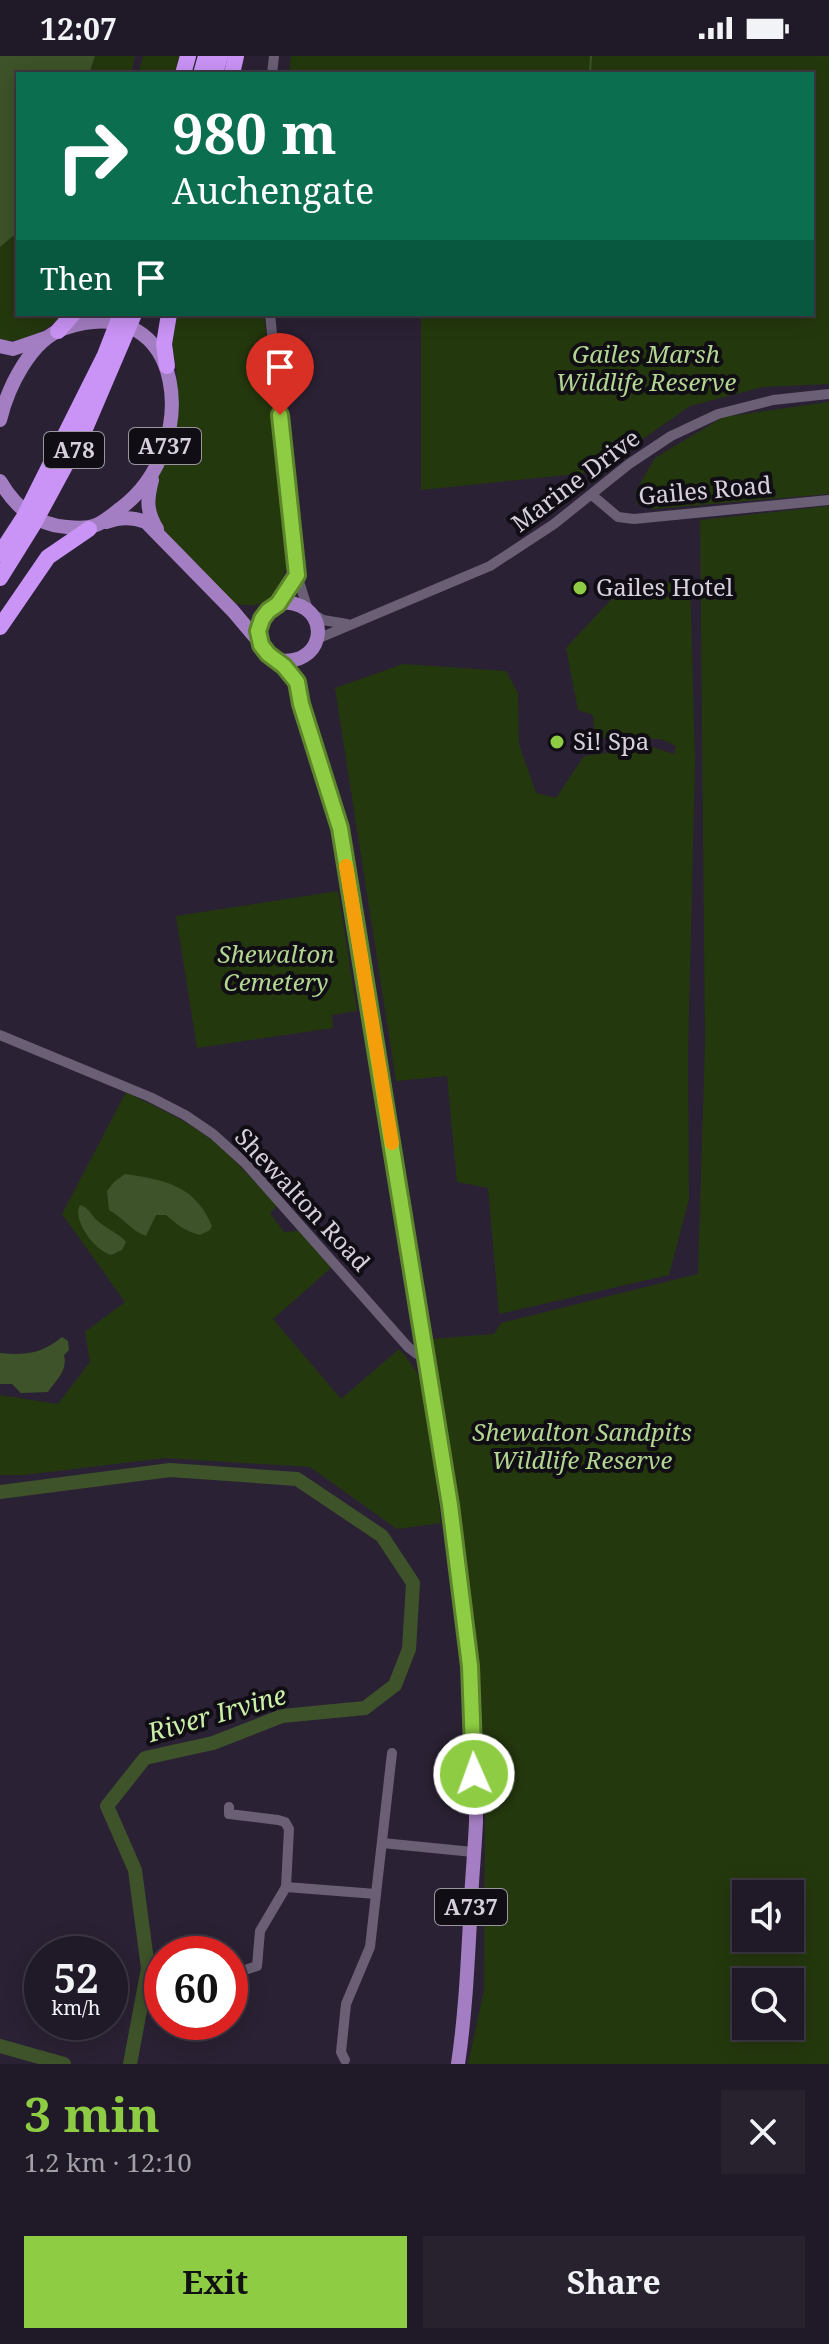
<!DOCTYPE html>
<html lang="en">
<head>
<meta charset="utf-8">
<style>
	:root { --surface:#201927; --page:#28222f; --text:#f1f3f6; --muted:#a2a0a7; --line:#3d3844; --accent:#8ecd43 }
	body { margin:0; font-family:"Noto Serif",serif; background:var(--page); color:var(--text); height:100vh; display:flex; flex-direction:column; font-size:30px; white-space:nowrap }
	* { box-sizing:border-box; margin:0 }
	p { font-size:26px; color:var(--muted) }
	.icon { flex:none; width:44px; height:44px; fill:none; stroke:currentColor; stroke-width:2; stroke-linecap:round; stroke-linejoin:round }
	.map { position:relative; height:2008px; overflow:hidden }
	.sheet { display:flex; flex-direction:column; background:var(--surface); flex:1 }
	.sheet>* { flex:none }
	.banner { position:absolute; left:16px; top:16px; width:798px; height:244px; border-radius:0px; box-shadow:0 4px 20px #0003,0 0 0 2px var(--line); background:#0b6e4f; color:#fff; overflow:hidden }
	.buttons { position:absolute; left:732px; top:1824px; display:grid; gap:16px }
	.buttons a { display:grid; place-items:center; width:72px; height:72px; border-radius:0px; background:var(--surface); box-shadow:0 4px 20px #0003,0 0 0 2px var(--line); font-size:40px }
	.speed { position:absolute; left:24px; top:1880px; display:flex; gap:16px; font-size:40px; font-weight:700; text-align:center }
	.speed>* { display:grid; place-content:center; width:104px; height:104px; border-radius:50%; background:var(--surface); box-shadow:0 4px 20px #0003,0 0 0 2px var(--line); line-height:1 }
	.speed small { font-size:20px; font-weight:400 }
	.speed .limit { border:12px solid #d22; background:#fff; color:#111 }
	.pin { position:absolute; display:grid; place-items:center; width:68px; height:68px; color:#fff; margin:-82px -34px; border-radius:50% 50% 50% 0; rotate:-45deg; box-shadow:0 0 8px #0007 }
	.pin .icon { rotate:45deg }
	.me { position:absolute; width:88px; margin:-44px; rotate:358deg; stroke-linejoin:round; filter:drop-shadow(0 0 6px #0008) }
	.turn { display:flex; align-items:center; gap:28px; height:168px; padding:0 24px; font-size:36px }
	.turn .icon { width:104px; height:104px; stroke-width:2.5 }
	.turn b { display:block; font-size:56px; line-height:68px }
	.then { display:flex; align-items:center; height:76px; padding:0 24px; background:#0003; gap:16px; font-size:30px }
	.round { display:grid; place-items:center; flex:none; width:84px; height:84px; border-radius:0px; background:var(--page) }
	.summary { display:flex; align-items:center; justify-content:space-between; height:136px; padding:0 24px }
	h1 { font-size:48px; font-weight:700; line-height:60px; color:var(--accent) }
	.action { display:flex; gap:16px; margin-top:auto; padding:16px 24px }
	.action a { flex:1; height:92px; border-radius:0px; background:var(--accent); color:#111; font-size:32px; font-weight:700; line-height:92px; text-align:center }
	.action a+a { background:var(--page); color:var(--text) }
	.status { display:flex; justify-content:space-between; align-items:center; height:56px; padding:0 40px; background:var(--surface); direction:ltr }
	.status svg { height:22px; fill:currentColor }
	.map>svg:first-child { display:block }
	.green { fill:#24380d; fill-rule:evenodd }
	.water { fill:#3e5329 }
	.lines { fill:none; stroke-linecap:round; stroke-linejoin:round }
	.stream { stroke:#3e5329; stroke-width:2 }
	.river { stroke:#3e5329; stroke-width:14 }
	.minor { stroke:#6a5f75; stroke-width:10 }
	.major { stroke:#a47ec2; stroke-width:14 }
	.highway { stroke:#ca93f6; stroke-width:16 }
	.route-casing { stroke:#5c852c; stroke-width:20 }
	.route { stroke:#8ecd43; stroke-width:14 }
	.slow { stroke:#f59e0b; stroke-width:14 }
	.poi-dot { fill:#8ecd43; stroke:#110d15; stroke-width:3 }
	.labels { text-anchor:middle; stroke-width:8; stroke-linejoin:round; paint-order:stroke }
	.shield { fill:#110d15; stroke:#9b95a0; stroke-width:2 }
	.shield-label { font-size:22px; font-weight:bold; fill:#d6cfdc }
	.park-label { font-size:24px; font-style:italic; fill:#b2d691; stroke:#110d15 }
	.street-label { font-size:24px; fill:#d6cfdc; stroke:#110d15 }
	.poi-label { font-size:24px; fill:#d6cfdc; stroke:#110d15; text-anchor:start }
	.water-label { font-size:26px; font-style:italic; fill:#c9eea7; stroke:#110d15 }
</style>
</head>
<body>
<div class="status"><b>12:07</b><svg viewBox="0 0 49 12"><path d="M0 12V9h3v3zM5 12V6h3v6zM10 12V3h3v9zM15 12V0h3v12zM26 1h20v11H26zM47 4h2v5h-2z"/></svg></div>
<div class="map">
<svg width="829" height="2008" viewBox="0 0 829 2008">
	<rect width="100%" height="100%" fill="#2b2134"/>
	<g class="green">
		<polygon points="95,0 135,0 131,18 89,18"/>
		<polygon points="143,0 181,0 175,18 138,18"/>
		<polygon points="291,0 829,0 829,328 763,331 690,350 596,416 421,434 421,258 812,258 812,18 289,18"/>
		<path d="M18,176V258H64C46,274 25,290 0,283V191Z"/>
		<path d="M178,258H264L288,503C282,537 265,559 229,545L162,472L154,454L152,439L177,367V317L171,284Z"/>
		<polygon points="829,346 829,438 654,453 637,448 635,436 655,402 723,361"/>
		<path d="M829,450V2008H468L484,1934L485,1745L481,1631L467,1517L432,1283L494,1278L501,1267L698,1218L705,987L700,464ZM746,1838H790V1882H746ZM746,1926H790V1970H746Z"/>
		<polygon points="690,523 695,705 688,998 689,1143 669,1219 499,1258 488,1132 457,1126 447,1020 396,1025 335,632 403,608 506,615 518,637 519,688 536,737 556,742 584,700 652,691 674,698 676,690 661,683 595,682 593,659 578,654 566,592 622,532"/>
		<polygon points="338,835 357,955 332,959 333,972 197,992 176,860"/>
		<path d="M126,1036C154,1050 184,1063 209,1082C235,1102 255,1127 277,1150L270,1157L284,1176L299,1175L331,1212L273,1263L341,1343L399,1293C413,1308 421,1321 426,1341L441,1467L397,1473L310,1411L165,1402L24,1419H0V1339L58,1348L90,1306L85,1276L125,1246L62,1158Z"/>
	</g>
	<g class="water">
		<polygon points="0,0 95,0 89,18 18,18 18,176 0,191"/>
		<path d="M125,1118C165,1124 195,1129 212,1170L210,1174L200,1179C184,1175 178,1169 166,1159H156L146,1180C133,1176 122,1161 109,1154L107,1135L114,1126Z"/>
		<path d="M80,1149C91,1153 90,1159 99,1166C108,1174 117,1176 126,1186L122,1194L111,1199C94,1194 72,1164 80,1149Z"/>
		<path d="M62,1281L68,1285L69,1294L64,1299C68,1315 56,1324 48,1336L21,1337L12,1328H0V1297C25,1300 43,1297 62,1281Z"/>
	</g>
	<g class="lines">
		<polyline class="stream" points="590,18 591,0"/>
		<g class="river">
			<polyline points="0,1436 170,1414 297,1423 382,1480 413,1527 409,1593 395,1629 365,1652 282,1660 213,1687 145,1702 107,1750 135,1814 148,1912 130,2008"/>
			<polyline points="0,1990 64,2008"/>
		</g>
		<g class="minor">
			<polyline points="272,18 274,0"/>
			<polyline points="270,258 297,519 308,554"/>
			<polyline points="592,439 618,461 634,463 829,444"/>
			<polyline points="278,548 297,519"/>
			<polyline points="313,558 323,564 347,568"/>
			<polyline points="317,583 490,510 554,468 629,408 671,380 718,358 773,344 829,338"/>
			<polyline points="0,979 150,1041 185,1059 213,1078 245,1107 408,1291 417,1298 426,1300"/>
			<polyline points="229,1751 229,1758 278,1764 285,1766 289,1773 286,1831 260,1875 257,1910 248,1913"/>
			<polyline points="382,1787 473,1796"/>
			<polyline points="286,1831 376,1838"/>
			<polyline points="345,2004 341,1996 346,1948 370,1891 392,1697"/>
		</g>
		<g class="major">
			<polyline points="0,290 13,293 45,282"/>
			<path d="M0,364C8,331 31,283 65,272C188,232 202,392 121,452C100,469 94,474 67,471C36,469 15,451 0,425"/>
			<path d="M152,424C147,443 146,455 157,473"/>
			<path d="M106,466C121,461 132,461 146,466L233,555L260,587"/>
			<path d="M276,604C323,612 332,558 295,548C275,542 257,560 259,579C262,602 291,608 298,629C304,647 307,666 312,684C322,714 334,746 340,777C353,841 362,905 373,969C390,1076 407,1183 424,1290C441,1396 462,1504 470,1611C474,1662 476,1715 476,1765C475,1792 472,1819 471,1846C468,1900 466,1954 458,2008"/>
		</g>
		<g class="highway">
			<polyline points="183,18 188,0"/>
			<polyline points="201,18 206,0"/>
			<polyline points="215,18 220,0"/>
			<polyline points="232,18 236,0"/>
			<polyline points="58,275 73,258"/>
			<polyline points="167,310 164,288 169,258"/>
			<polyline points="0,498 24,461 105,299 121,258"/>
			<polyline points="0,522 33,469 84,375 134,258"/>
			<polyline points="0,571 48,501 89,473"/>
		</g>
	</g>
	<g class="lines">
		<g class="route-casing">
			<polyline id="route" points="280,359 297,519 278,548 268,555 262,563 258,575 261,589 268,598 284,610 297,626 301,648 340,772 450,1449 470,1610 474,1718"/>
		</g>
		<use href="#route" class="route"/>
		<polyline class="slow" points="346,810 392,1087"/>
	</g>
	<g class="poi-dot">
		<circle cx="580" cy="532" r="8"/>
		<circle cx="557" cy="686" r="8"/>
	</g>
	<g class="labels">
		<g class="shield">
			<rect x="129" y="372" width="72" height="36" rx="6"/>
			<rect x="44" y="376" width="60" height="36" rx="6"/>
			<rect x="435" y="1833" width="72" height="36" rx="6"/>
		</g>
		<g class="shield-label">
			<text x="165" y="398">A737</text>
			<text x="74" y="402">A78</text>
			<text x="471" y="1859">A737</text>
		</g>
		<g class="park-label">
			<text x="646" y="307">Gailes Marsh<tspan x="646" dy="28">Wildlife Reserve</tspan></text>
			<text x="276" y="907">Shewalton<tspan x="276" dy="28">Cemetery</tspan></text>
			<text x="582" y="1385">Shewalton Sandpits<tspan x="582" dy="28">Wildlife Reserve</tspan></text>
		</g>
		<g class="street-label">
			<text transform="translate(576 425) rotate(-37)" y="8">Marine Drive</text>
			<text transform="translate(705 435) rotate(-5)" y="8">Gailes Road</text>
			<text transform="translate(302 1144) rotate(47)" y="8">Shewalton Road</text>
		</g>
		<g class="poi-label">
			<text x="596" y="540">Gailes Hotel</text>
			<text x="573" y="694">Si! Spa</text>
		</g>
		<g class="water-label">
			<text transform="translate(217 1658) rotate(-16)" y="9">River Irvine</text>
		</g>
	</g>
</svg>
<div class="buttons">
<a><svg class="icon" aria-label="sound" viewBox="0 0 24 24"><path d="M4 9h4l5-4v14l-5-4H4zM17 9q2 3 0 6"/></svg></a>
<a><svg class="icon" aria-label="search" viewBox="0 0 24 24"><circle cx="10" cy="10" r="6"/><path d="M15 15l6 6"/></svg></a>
</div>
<div class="speed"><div>52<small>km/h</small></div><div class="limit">60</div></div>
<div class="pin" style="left:280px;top:359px;background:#d93025"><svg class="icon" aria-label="arrive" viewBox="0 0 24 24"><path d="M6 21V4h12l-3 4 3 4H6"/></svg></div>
<svg class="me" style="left:474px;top:1718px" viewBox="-20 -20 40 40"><circle r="17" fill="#8ecd43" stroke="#fff" stroke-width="3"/><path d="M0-11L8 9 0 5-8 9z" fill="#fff"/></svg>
<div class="banner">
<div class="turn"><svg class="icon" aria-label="right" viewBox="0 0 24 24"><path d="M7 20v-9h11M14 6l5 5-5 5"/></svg><div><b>980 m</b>Auchengate</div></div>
<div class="then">Then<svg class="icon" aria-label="arrive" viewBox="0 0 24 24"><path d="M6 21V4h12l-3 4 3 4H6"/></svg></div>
</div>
</div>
<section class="sheet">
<div class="summary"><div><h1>3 min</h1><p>1.2 km · 12:10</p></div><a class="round"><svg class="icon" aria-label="close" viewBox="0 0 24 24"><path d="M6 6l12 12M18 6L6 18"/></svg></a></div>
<div class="action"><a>Exit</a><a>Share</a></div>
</section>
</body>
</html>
